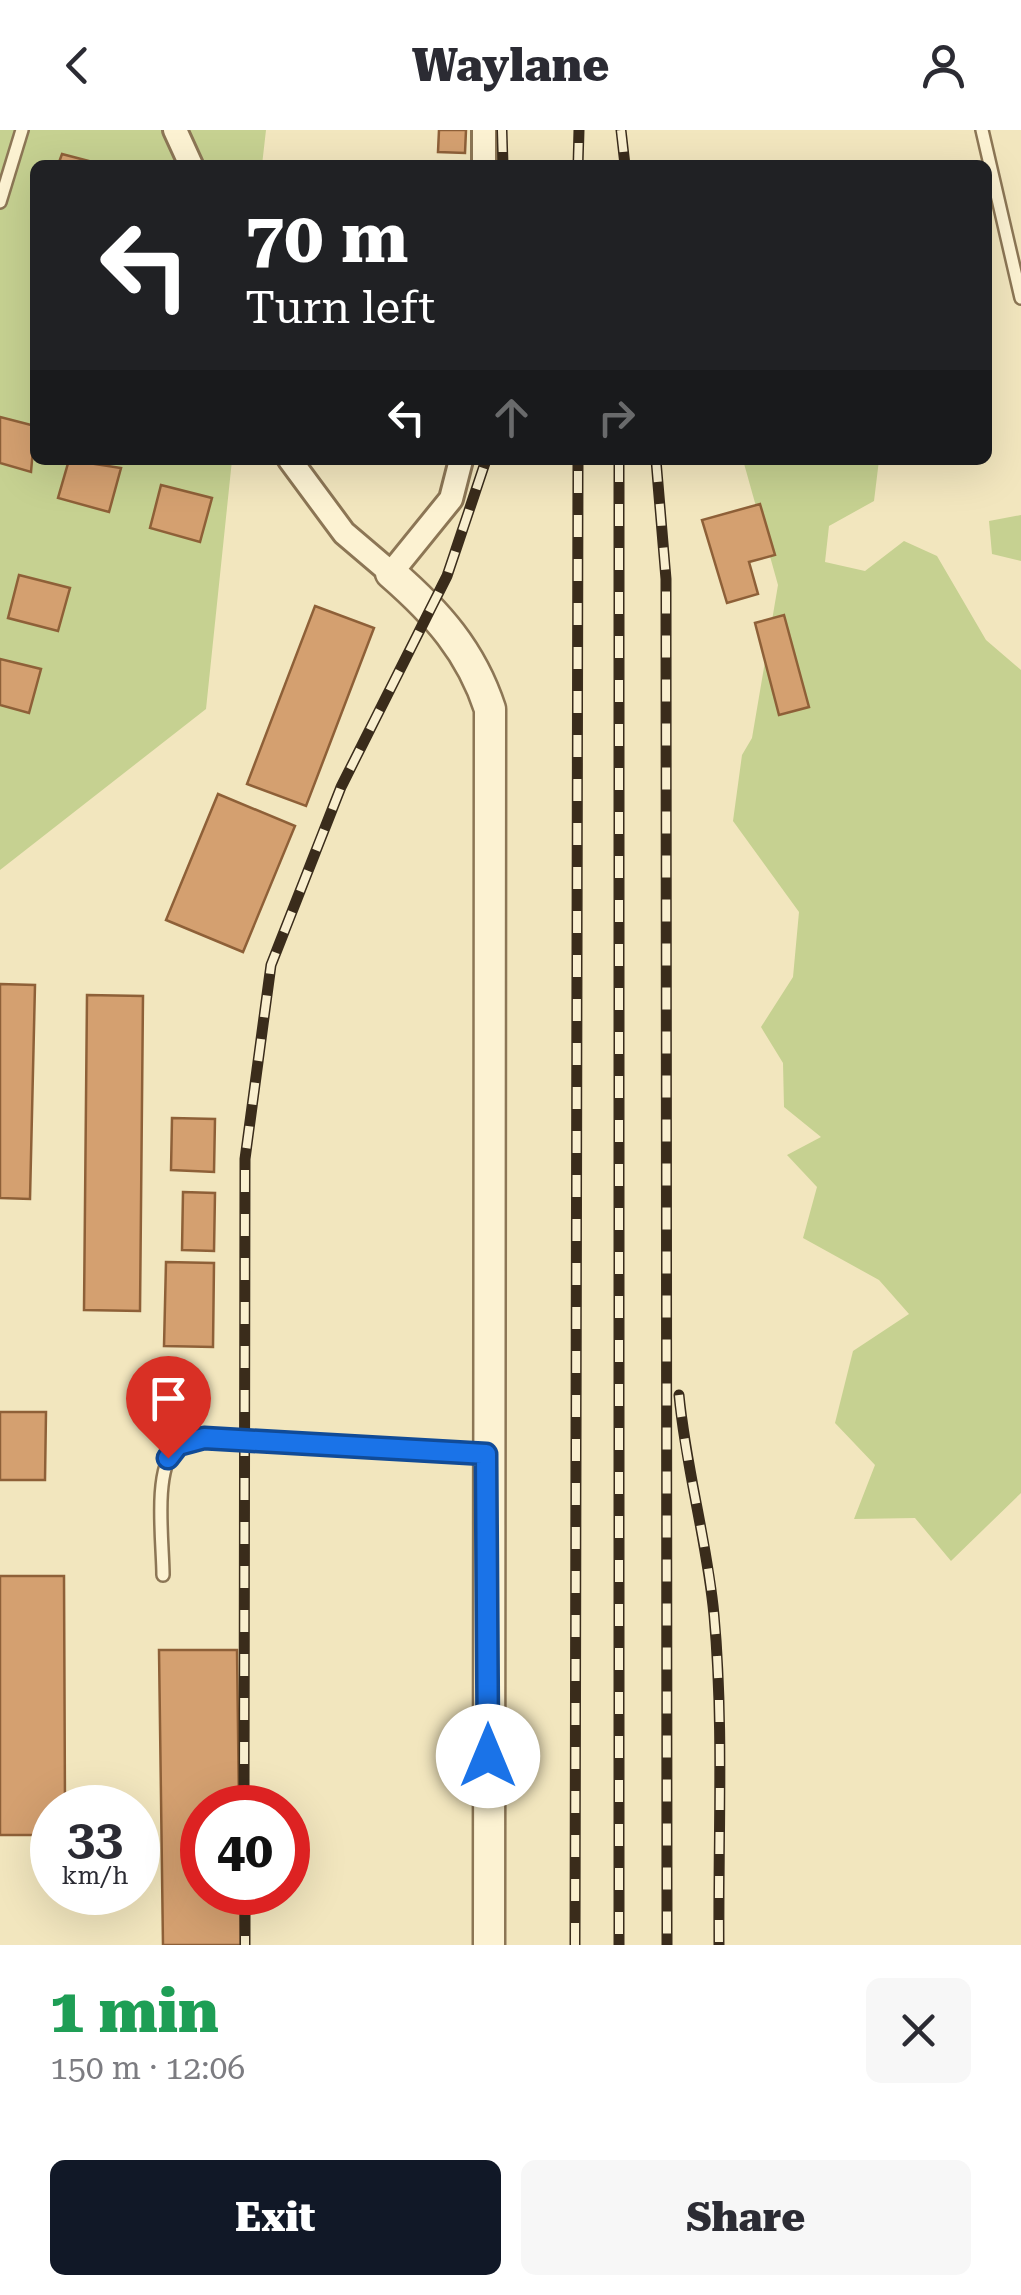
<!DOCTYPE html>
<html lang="en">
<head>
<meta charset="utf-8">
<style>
	:root { --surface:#fff; --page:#f7f7f7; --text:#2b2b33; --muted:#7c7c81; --accent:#111827 }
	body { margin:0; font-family:"Roboto Serif",serif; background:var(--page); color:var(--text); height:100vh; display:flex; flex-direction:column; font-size:38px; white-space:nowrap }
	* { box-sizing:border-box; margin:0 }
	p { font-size:32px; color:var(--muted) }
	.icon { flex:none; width:55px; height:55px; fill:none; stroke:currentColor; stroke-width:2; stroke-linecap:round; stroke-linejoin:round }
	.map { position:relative; height:1815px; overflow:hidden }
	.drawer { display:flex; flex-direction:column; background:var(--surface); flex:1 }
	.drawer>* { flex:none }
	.hud { position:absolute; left:30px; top:30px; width:962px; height:305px; border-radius:15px; box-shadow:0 10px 40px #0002; background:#202124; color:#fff; overflow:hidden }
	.speed { position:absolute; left:30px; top:1655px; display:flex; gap:20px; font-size:50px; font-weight:700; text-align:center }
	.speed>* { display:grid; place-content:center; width:130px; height:130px; border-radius:50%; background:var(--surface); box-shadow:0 10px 40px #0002; line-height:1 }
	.speed small { font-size:25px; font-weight:400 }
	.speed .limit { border:15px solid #d22; background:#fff; color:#111 }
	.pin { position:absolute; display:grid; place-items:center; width:85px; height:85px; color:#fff; margin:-102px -42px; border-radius:50% 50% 50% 0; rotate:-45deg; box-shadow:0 0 10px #0007 }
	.pin .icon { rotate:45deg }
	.me { position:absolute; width:110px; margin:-55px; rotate:0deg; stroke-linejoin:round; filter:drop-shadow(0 0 8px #0008) }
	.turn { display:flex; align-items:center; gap:35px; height:210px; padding:0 50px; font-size:45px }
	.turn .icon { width:130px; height:130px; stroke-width:2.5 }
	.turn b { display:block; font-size:70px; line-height:85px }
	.lanes { display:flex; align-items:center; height:95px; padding:0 50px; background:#0003; justify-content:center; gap:50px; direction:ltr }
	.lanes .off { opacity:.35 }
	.round { display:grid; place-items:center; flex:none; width:105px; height:105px; border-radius:15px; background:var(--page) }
	.head { display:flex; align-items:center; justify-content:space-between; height:170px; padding:0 50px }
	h1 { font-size:60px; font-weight:800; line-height:75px; color:#1e9e55 }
	.action { display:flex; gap:20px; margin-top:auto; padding:20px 50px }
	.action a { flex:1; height:115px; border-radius:15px; background:var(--accent); color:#fff; font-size:40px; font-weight:800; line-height:115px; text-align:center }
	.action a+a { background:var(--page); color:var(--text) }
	header { display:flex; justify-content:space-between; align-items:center; height:130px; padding:0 50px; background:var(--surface); font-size:45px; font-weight:800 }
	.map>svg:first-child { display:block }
	.green { fill:#c6d191 }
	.building { fill:#d4a070; stroke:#8e6038; stroke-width:2.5 }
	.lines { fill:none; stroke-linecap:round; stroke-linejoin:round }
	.service-casing { stroke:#8c7655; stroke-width:16 }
	.minor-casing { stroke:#8c7655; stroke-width:28 }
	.tertiary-casing { stroke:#8c7655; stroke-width:35 }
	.service { stroke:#fcf2d2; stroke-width:11 }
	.minor { stroke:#fcf2d2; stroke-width:22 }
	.tertiary { stroke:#fcf2d2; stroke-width:30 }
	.rail-casing { stroke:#3a2c1b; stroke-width:11 }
	.rail { stroke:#f9efcf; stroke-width:8; stroke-dasharray:22; stroke-linecap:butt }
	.route-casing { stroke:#114b97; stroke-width:25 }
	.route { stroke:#1a73e8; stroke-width:18 }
</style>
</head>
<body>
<header><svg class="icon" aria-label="back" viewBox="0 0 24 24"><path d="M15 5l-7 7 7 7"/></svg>Waylane<svg class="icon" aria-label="person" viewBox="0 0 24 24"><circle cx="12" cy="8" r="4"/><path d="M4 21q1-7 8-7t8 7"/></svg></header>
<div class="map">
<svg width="1021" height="1815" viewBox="0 0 1021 1815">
	<rect width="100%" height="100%" fill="#f2e6be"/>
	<g class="green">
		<polygon points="0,0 266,0 262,35 35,35 35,330 232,330 206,579 0,740"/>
		<polygon points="743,330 879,330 874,371 829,396 825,432 865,441 904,411 937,426 986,510 1021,540 1021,1363 951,1431 915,1388 854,1389 875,1335 835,1293 853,1221 909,1184 879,1150 803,1108 817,1057 787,1025 821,1007 784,977 783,933 761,897 793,847 799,782 733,691 742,625 752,608 778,455"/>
		<polygon points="1021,385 1021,431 992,424 989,391"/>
	</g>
	<g class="building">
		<polygon points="439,0 466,0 465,23 438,22"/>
		<polygon points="62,24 104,35 58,35"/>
		<polygon points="0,287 35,296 31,342 0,333"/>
		<polygon points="69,330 121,338 109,382 58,368"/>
		<polygon points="161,355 212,368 200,412 150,398"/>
		<polygon points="760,374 775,425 749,432 758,464 727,473 702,390"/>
		<polygon points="19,445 70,458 58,501 8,488"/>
		<polygon points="315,476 374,498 306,676 247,654"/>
		<polygon points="784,485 809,577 779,585 755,493"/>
		<polygon points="0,529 41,539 29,583 0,575"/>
		<polygon points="218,664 295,696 243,822 166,790"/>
		<polygon points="0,854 35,855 30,1069 0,1068"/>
		<polygon points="87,865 143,866 140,1181 84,1180"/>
		<polygon points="172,988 215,989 214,1042 171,1040"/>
		<polygon points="183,1062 215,1063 214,1121 182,1120"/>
		<polygon points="166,1132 214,1133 213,1217 164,1216"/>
		<polygon points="0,1282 46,1282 45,1350 0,1350"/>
		<polygon points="0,1446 64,1446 65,1678 52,1678 52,1705 0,1705"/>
		<polygon points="159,1520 237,1520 239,1678 202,1678 202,1762 240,1762 241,1815 163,1815"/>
	</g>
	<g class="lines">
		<g class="service-casing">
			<g id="service">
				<polyline points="982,0 1021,168"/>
				<polyline points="0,72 22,0"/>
				<path d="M163,1445C163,1414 153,1341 175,1319C182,1312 195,1311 205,1308L486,1324"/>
			</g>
		</g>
		<g class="minor-casing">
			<g id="minor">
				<polyline points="175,0 191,35"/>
				<polyline points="484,35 484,0"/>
				<polyline points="290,330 344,403 391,443 451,369 461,330"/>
			</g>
		</g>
		<g class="tertiary-casing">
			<path id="tertiary" d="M391,443C437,483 471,521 490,579L489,1815"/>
		</g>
		<use href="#service" class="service"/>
		<use href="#minor" class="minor"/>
		<use href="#tertiary" class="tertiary"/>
		<g class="rail-casing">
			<g id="rail">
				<polyline points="502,0 503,35"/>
				<polyline points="621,0 625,35"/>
				<polyline points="578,35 579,0"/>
				<polyline points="619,330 619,1815"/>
				<polyline points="656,330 666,449 667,1815"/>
				<path d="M679,1265C686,1339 707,1411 714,1485C724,1594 718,1706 719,1815"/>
				<polyline points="244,1678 245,1029 271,835 341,657 447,446 486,330"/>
				<polyline points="245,1762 245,1815"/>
				<polyline points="575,1815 578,330"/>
			</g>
		</g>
		<use href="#rail" class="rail"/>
	</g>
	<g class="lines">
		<g class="route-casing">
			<polyline id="route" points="168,1328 178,1315 204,1308 486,1324 488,1626"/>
		</g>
		<use href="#route" class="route"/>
	</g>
</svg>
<div class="speed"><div>33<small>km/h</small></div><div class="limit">40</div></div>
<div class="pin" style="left:168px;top:1328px;background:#d93025"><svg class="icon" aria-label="arrive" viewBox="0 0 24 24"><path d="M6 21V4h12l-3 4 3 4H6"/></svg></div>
<svg class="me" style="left:488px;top:1626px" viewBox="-20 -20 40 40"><circle r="19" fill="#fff"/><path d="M0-13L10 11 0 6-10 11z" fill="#1a73e8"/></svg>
<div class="hud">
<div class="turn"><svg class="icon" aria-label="left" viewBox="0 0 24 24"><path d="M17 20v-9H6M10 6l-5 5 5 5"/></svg><div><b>70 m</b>Turn left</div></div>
<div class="lanes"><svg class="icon" aria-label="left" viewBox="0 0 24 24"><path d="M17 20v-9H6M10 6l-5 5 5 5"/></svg><svg class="icon off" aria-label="ahead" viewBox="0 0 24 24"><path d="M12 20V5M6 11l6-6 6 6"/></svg><svg class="icon off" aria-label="right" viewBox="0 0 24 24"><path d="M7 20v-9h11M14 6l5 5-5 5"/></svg></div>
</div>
</div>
<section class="drawer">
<div class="head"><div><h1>1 min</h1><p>150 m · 12:06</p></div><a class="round"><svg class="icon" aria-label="close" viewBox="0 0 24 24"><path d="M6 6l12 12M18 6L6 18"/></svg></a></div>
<div class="action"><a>Exit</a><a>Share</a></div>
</section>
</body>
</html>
